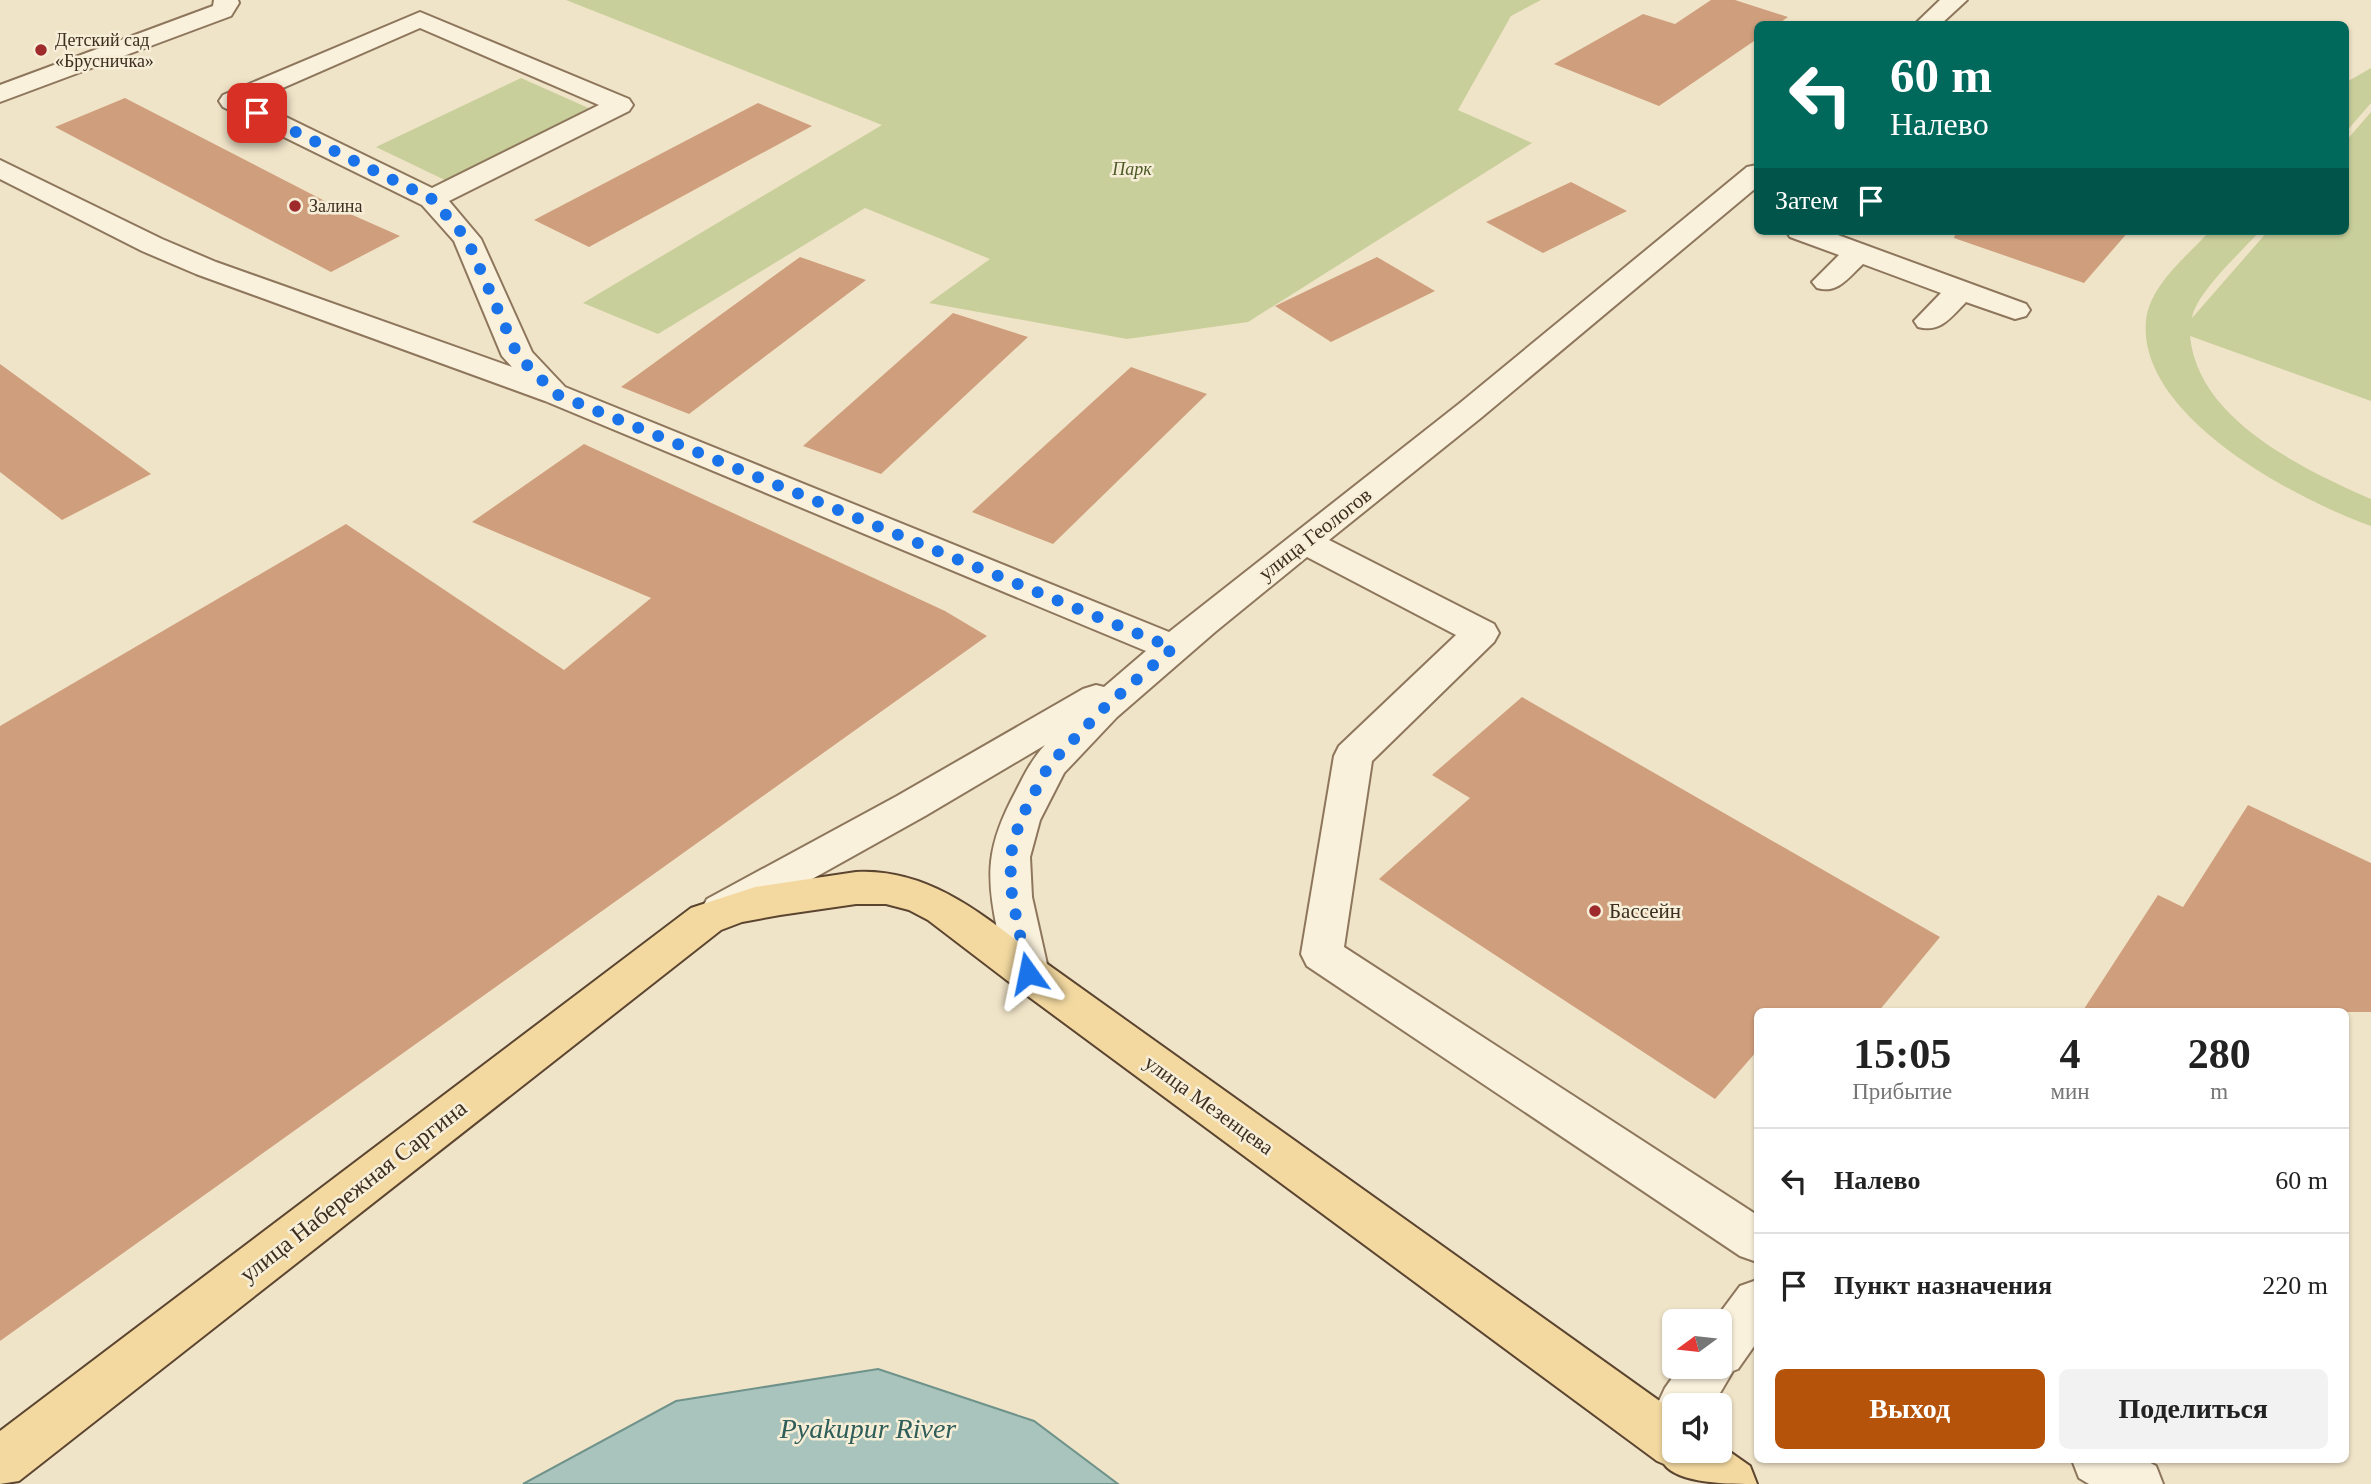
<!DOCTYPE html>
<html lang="ru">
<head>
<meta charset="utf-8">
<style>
	:root { --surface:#fff; --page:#f2f2f2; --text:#222; --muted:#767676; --line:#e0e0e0; --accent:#b45309 }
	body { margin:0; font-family:"Times New Roman",serif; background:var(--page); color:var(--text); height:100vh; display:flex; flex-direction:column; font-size:26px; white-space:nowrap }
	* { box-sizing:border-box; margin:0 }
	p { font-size:23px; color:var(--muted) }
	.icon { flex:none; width:38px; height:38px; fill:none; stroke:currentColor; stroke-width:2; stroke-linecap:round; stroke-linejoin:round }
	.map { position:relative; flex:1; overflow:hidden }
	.panel { position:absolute; left:1754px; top:1008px; width:595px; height:455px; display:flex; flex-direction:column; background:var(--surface); border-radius:10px; box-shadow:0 2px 5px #0004 }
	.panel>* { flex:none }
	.top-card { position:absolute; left:1754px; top:21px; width:595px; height:214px; border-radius:10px; box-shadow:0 2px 5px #0004; background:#00695c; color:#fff; overflow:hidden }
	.needle { width:46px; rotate:255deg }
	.controls { position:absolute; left:1662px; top:1309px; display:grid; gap:14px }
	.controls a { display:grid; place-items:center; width:70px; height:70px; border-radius:10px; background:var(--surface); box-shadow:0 2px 5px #0004; font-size:35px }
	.pin { position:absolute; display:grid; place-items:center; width:60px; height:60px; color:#fff; margin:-30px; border-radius:14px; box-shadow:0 4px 10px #0006 }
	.me { position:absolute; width:77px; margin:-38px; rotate:348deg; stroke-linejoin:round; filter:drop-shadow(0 0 5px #0008) }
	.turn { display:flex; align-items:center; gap:24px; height:147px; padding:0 21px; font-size:32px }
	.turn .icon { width:91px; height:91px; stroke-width:2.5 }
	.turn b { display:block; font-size:49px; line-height:60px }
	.then { display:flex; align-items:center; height:66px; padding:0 21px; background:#0003; gap:14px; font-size:26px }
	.eta { display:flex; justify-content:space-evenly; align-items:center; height:119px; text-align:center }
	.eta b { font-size:42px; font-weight:700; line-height:49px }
	.cta { display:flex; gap:14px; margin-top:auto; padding:14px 21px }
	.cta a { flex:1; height:80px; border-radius:10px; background:var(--accent); color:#fff; font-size:28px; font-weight:700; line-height:80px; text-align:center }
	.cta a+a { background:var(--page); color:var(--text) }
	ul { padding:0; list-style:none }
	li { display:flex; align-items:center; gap:21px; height:105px; padding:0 21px; border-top:2px solid var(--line) }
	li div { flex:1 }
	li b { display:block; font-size:26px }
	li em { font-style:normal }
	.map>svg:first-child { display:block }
	.green { fill:#c9cf9b }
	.water { fill:#a9c4bc; stroke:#6f938a; stroke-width:2 }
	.building { fill:#cf9f7d }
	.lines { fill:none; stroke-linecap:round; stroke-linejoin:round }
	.minor-casing { stroke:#8d765c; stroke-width:4 }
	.major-casing { stroke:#5b4430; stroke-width:4 }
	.minor { fill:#faf1dc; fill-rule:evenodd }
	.major { fill:#f3d9a0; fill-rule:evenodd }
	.route { stroke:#1a73e8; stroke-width:12; stroke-dasharray:0 21.6 }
	.poi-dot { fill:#9e2a2b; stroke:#f7eed8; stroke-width:2.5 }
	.labels { text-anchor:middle; stroke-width:5; stroke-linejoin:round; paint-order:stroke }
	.far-poi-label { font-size:18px; fill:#3d2e20; stroke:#f7eed8; text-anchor:start }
	.far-park-label { font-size:18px; font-style:italic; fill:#4d5a26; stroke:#f7eed8 }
	.street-label { font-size:21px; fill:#3d2e20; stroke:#f7eed8 }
	.poi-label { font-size:21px; fill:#3d2e20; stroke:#f7eed8; text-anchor:start }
	.near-street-label { font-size:24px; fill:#3d2e20; stroke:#f7eed8 }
	.near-water-label { font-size:28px; font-style:italic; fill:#2f5d5a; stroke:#f7eed8 }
</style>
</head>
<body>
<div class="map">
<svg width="2371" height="1484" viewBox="0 0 2371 1484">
	<rect width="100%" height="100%" fill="#f0e4c8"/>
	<g class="green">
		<polygon points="566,0 1541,0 1511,16 1458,110 1532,143 1248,322 1127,339 929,303 990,259 865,208 658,334 583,303 882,125"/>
		<polygon points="2371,68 2371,103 2345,133 2345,83"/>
		<polygon points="521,78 593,110 449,182 376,147"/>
		<path d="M2371,112V401L2190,336C2198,420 2303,469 2371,499V526C2297,500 2137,416 2146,321C2149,286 2187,256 2210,231H2260C2242,251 2196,293 2192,318L2268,231H2345V142Z"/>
	</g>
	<polygon class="water" points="878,1369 1034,1421 1118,1484 523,1484 676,1401"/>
	<g class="building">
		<polygon points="1711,0 1735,0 1788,17 1778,24 1757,24 1757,39 1659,106 1554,64 1643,14 1675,24"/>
		<polygon points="125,98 348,213 400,236 331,272 55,127"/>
		<polygon points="758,103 812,126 589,247 534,220"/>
		<polygon points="1571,182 1627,211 1543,253 1486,222"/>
		<polygon points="1956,231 2129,231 2084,283 1954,238"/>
		<polygon points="800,257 866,280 689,414 621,387"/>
		<polygon points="1377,257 1435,291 1331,342 1275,306"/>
		<polygon points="953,313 1028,337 881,474 803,446"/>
		<polygon points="0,364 151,474 62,520 0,472"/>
		<polygon points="1131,367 1207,394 1053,544 972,512"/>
		<polygon points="584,444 945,611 987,636 0,1341 0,726 346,524 564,670 651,598 472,522"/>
		<polygon points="1522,697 1940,937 1878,1012 1757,1012 1757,1051 1715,1099 1379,879 1470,798 1432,775"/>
		<polygon points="2248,805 2371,863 2371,1012 2082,1012 2158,895 2183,907"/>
	</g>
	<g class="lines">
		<g class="minor-casing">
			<g id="minor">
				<polygon points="214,0 238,0 239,3 231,16 0,102 0,85 213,6"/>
				<polygon points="1940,0 1967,0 1941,24 1915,24"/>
				<path d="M420,12L629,99L633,105L629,111L449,201L481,239L532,352L565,387L1169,632L1460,403L1747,167L1757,165V187L1482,417L1329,540L1494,624L1499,633L1494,642L1372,761L1344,947L1757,1215V1262L1740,1256L1307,966L1301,954L1334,756L1339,746L1456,635L1307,557L1215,632L1117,717L1064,773L1040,820L1030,857L1032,897L1049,973L1043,985L1028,990L1013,985C1004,969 1002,951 998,933C985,874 987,845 1016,791C1024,775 1032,759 1045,745L925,816L737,921L722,926L707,921L701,910L707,899L897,796L1083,689L1096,685L1104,687L1146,651L545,401L196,274L142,251L0,179V160L162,239L216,262L512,367L502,356L454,241L422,205L223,107L219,101L223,95ZM420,28L599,105L432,188L253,101Z"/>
				<path d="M1786,231H1827L2026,304L2030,310L2026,316L2015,319L1966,302C1951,317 1941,333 1918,327L1914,321L1941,293L1863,264C1848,278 1838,294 1817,288L1812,282L1839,255L1790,237Z"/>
				<polygon points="1757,1280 1757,1342 1738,1369 1733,1371 1713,1405 1675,1405 1675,1426 1665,1422 1657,1405 1665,1388 1680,1367 1720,1367 1720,1321 1714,1321 1740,1286"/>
				<polygon points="2072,1460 2145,1460 2156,1466 2163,1484 2089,1484 2079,1478"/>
			</g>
		</g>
		<g class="major-casing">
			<path id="major" d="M856,872C931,868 987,918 1043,961L1675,1412V1451H1720V1445L1750,1466L1757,1484C1730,1484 1678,1484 1664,1464L1657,1461L1013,985L928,920L909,910L886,904H856L780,915L742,922L721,930L19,1481L0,1484V1431L691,908L755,887Z"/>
		</g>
		<use href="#minor" class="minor"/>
		<use href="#major" class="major"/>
	</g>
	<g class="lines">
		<polyline class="route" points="257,113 432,199 467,239 518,356 556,394 1173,648 1104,708 1049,765 1020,820 1010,857 1012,897 1028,973"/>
	</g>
	<g class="poi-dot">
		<circle cx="41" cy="50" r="7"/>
		<circle cx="295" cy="206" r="7"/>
		<circle cx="1595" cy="911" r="7"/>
	</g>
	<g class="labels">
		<g class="far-poi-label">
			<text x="55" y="46">Детский сад<tspan x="55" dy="21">«Брусничка»</tspan></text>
			<text x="309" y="212">Залина</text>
		</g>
		<g class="far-park-label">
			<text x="1132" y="175">Парк</text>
		</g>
		<g class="street-label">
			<text transform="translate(1315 534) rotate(-38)" y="7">улица Геологов</text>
			<text transform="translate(1209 1105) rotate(36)" y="7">улица Мезенцева</text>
		</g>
		<g class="poi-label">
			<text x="1609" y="918">Бассейн</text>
		</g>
		<g class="near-street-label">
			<text transform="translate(353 1191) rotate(-38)" y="8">улица Набережная Саргина</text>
		</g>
		<g class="near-water-label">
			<text x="868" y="1438">Pyakupur River</text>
		</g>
	</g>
</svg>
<div class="controls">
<a><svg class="needle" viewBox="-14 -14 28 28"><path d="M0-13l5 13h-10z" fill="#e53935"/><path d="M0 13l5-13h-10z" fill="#767676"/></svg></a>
<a><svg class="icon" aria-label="sound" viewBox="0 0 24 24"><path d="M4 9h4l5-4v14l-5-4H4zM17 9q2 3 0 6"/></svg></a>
</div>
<div class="pin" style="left:257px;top:113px;background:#d93025"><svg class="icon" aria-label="arrive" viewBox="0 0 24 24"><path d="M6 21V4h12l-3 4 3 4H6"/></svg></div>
<svg class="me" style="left:1028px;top:973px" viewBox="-20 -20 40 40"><path d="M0-17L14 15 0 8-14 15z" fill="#1a73e8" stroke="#fff" stroke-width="4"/></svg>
<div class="top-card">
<div class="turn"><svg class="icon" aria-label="left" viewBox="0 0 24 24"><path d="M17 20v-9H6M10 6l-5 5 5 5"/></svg><div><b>60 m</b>Налево</div></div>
<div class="then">Затем<svg class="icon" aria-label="arrive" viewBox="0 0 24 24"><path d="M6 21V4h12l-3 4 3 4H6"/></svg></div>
</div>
<section class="panel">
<div class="eta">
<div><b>15:05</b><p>Прибытие</p></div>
<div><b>4</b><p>мин</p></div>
<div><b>280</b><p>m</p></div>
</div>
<ul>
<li><svg class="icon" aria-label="left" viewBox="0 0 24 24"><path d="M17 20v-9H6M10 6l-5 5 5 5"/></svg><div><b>Налево</b></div><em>60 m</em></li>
<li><svg class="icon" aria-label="arrive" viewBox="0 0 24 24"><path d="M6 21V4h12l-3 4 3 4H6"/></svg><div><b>Пункт назначения</b></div><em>220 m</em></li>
</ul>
<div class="cta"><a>Выход</a><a>Поделиться</a></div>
</section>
</div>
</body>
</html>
